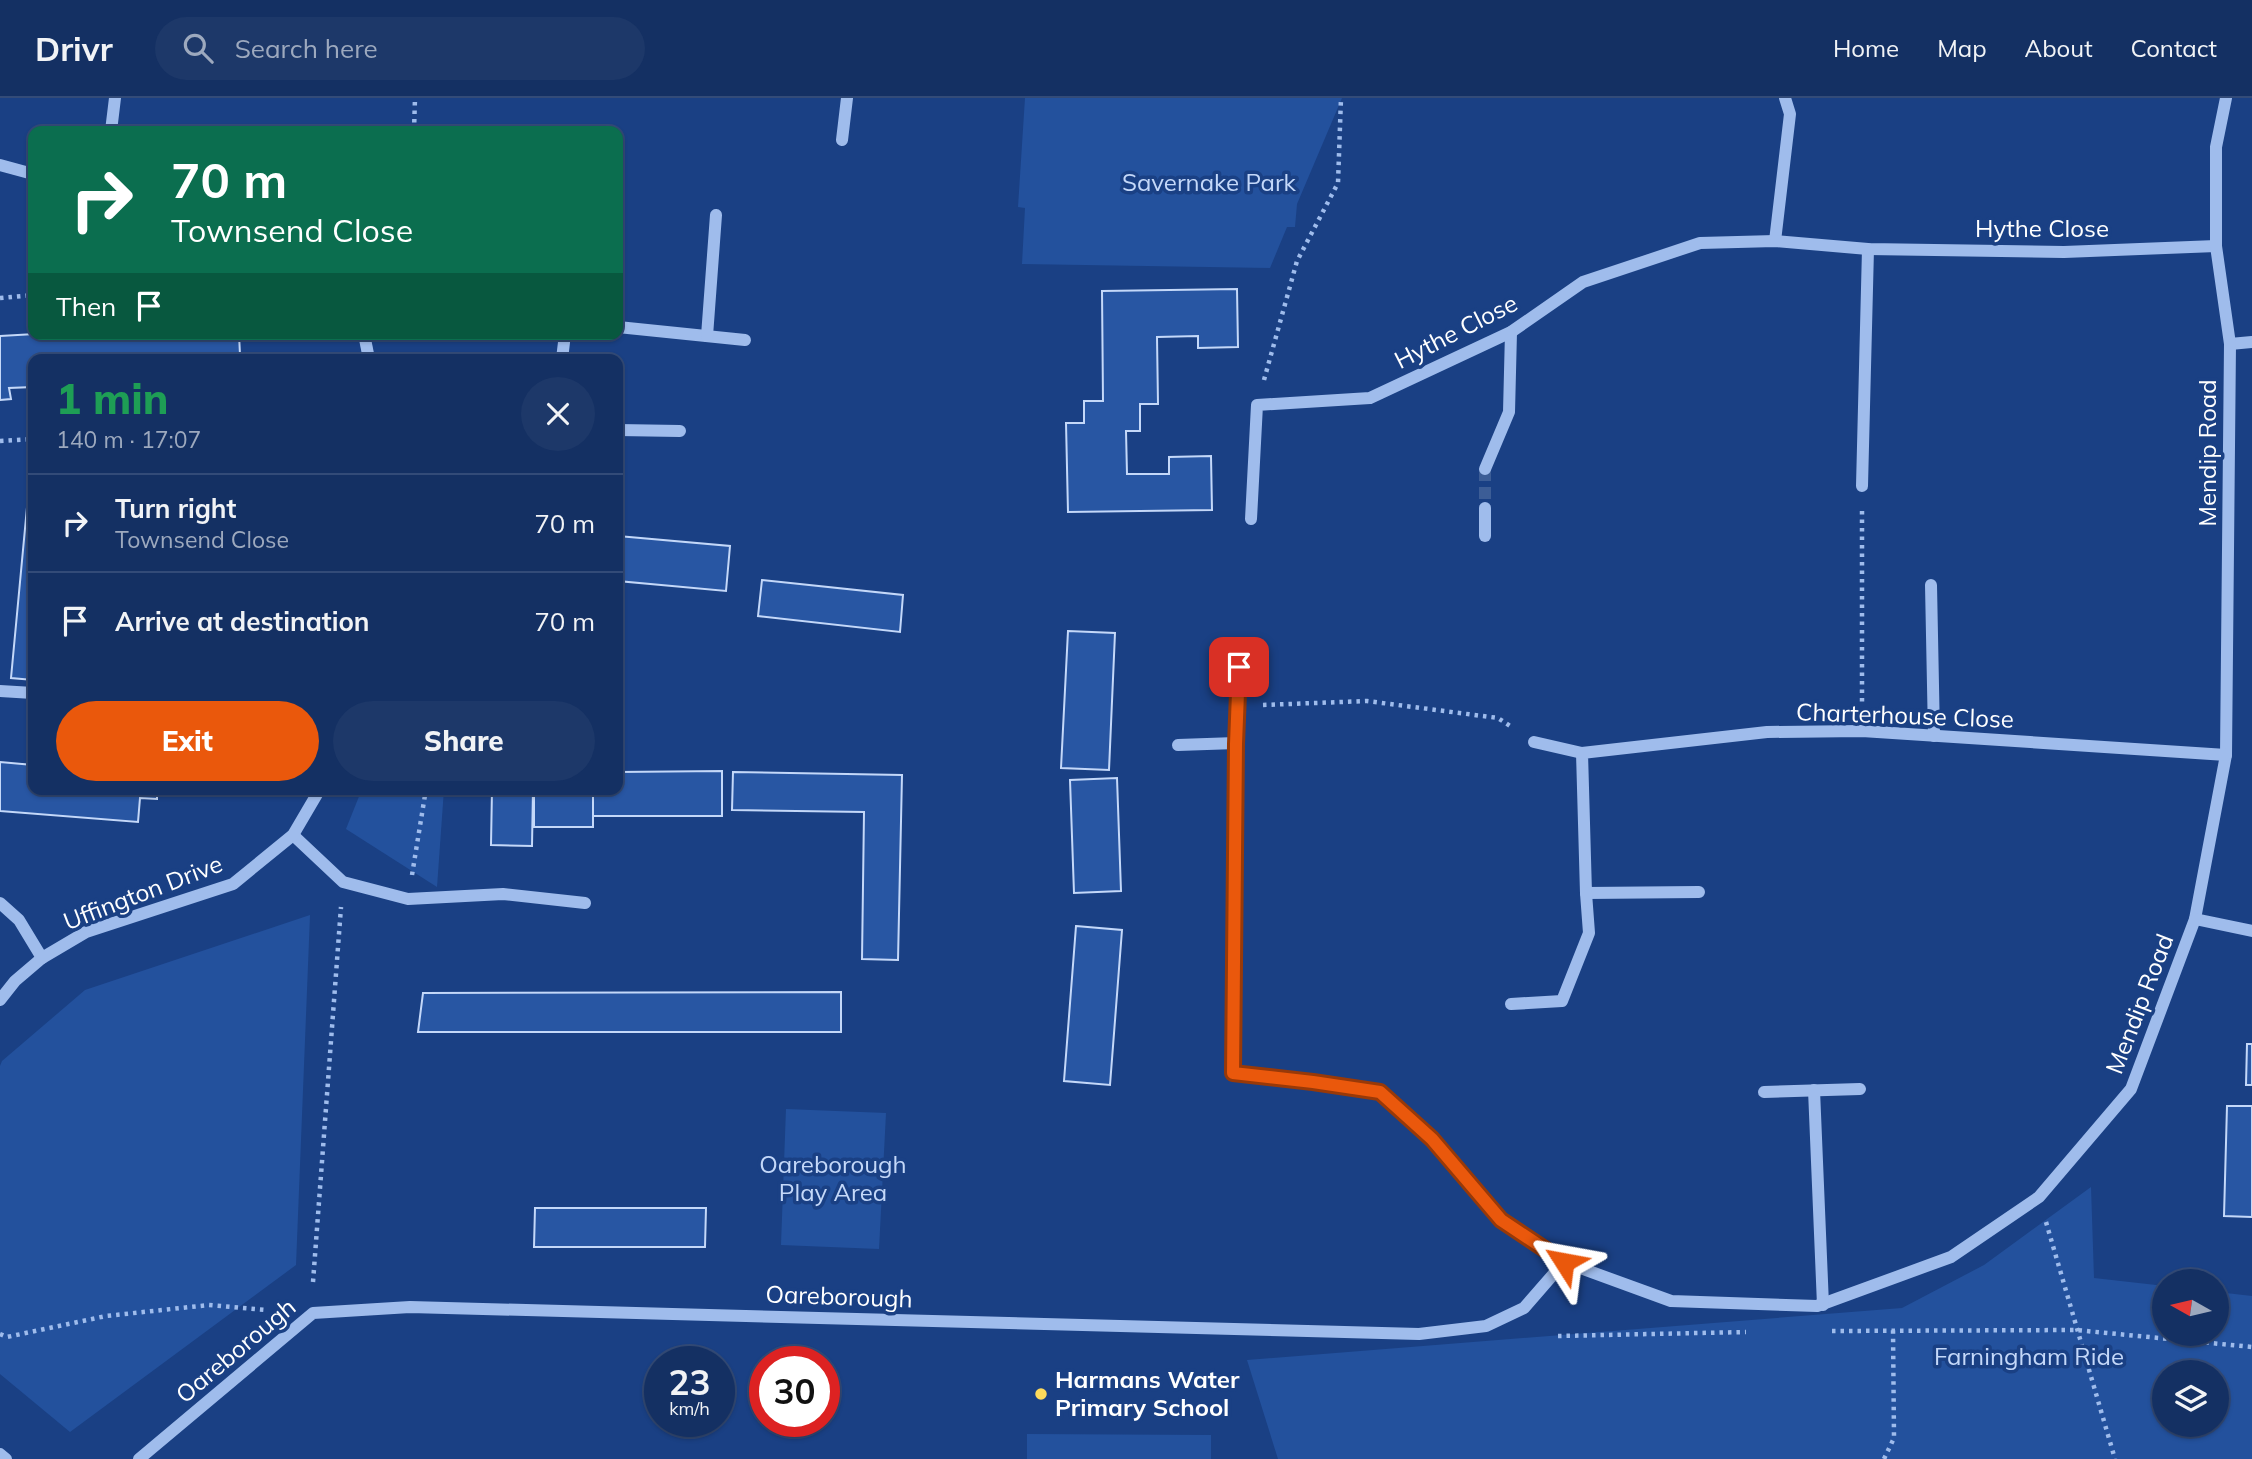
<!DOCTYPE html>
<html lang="en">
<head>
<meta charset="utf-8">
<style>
	:root { --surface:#143063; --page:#1d3869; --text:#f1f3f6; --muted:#9da9be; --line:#334b78; --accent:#ea580c }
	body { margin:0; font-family:Mulish,sans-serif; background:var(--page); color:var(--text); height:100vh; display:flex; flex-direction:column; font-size:26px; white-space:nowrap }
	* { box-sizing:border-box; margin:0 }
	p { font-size:23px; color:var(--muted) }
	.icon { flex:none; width:38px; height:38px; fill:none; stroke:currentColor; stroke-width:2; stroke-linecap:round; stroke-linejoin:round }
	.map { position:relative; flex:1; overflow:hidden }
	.sheet { position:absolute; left:28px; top:256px; width:595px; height:441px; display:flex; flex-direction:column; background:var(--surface); border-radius:14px; box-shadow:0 2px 5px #0004,0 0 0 2px var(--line) }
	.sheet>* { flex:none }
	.banner { position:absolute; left:28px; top:28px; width:595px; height:214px; border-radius:14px; box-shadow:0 2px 5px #0004,0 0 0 2px var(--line); background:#0b6e4f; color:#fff; overflow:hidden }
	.needle { width:46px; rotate:278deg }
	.fabs { position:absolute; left:2152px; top:1171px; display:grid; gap:14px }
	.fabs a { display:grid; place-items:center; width:77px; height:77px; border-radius:50%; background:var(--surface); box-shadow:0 2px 5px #0004,0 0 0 2px var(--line); font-size:35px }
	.speed { position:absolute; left:644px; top:1248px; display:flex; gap:14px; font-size:35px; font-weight:700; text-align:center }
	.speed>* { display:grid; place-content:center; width:91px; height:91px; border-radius:50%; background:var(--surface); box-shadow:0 2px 5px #0004,0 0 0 2px var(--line); line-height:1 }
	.speed small { font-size:18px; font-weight:400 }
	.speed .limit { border:10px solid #d22; background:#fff; color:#111 }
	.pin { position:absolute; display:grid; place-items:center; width:60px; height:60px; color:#fff; margin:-30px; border-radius:14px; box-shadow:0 4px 10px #0006 }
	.me { position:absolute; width:77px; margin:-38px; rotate:304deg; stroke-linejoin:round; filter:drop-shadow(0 0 5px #0008) }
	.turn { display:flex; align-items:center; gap:24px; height:147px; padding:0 28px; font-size:32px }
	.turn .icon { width:91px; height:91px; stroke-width:2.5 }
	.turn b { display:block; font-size:49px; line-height:60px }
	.then { display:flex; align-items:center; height:66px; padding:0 28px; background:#0003; gap:14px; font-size:26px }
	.round { display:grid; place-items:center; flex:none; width:74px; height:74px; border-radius:37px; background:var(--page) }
	.head { display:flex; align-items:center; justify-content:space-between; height:119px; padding:0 28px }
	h1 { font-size:42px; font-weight:800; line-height:52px; color:#1e9e55 }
	.action { display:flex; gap:14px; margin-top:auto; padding:14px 28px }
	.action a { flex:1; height:80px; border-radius:42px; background:var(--accent); color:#fff; font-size:28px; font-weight:800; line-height:80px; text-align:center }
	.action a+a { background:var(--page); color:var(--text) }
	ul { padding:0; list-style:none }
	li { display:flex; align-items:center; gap:21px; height:98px; padding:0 28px; border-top:2px solid var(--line) }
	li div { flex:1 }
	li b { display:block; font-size:26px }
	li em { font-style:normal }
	header { display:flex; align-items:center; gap:42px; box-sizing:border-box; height:98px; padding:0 35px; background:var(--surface); border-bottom:2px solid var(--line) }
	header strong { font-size:33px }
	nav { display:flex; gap:38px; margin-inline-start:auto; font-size:24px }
	.search { width:490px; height:63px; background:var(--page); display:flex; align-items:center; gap:18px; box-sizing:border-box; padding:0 24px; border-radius:38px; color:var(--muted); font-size:26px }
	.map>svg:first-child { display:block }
	.green { fill:#23519d; fill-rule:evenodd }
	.building { fill:#2856a3; stroke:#c4d8f9; stroke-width:2 }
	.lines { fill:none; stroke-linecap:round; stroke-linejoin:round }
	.minor-tunnel { stroke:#3c5d96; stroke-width:12; stroke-dasharray:12 6; stroke-linecap:butt }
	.path { stroke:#9fbcec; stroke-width:4.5; stroke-dasharray:3.5 5; stroke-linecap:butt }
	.minor { stroke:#9fbcec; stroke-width:12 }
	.route-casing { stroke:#983908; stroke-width:18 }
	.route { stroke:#ea580c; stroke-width:12 }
	.poi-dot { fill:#fedb5b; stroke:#1a4084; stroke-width:2.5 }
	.labels { text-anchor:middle; stroke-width:7; stroke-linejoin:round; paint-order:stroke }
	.park-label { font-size:24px; fill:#c4d8f9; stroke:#1a4084 }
	.street-label { font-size:24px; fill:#fff; stroke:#1a4084 }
	.poi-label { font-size:24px; font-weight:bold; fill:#fff; stroke:#1a4084; text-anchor:start }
</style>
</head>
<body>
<header>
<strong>Drivr</strong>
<div class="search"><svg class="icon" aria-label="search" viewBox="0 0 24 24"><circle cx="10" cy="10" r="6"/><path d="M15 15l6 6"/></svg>Search here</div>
<nav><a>Home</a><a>Map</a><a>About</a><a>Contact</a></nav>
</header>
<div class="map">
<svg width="2252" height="1361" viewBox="0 0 2252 1361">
	<rect width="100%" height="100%" fill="#1a4084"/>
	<g class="green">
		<polygon points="1025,0 1342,0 1297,106 1295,129 1287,129 1270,170 1022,166 1025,110 1018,109"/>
		<polygon points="362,691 444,691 437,789 346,731"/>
		<polygon points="310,817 296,1167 70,1334 0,1276 0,968 2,963 85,892"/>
		<polygon points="786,1011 886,1015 879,1151 781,1147"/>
		<path d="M2091,1089L2094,1180L2165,1188V1236H2217V1194L2252,1198V1361H1278L1247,1262L1902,1210L1984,1167ZM2217,1274V1326H2165V1274Z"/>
		<polygon points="1027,1336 1211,1337 1211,1361 1027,1361"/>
	</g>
	<g class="building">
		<polygon points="1237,191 1238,249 1198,250 1198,238 1157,239 1158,306 1140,306 1140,333 1126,333 1127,376 1169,376 1169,359 1211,358 1212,412 1068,414 1066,325 1084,325 1084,303 1103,303 1102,193"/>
		<polygon points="35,236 239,236 240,257 157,261 33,261 33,289 9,290 11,301 0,302 0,238"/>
		<polygon points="32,356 33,356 33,582 11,580"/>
		<polygon points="618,438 730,448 726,493 618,483"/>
		<polygon points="762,482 903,497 900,534 758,518"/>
		<polygon points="1068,533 1115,535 1109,672 1061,670"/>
		<polygon points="0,664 33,667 33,691 157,691 157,701 140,700 138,724 0,713"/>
		<polygon points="722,673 722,718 593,718 593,691 618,691 618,674"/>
		<polygon points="733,674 902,677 898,862 862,861 864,714 732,712"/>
		<polygon points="1117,680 1121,793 1074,795 1070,682"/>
		<polygon points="492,691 533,691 532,748 491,747"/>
		<rect x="534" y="691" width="59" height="38"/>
		<polygon points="1076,828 1122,832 1110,987 1064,983"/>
		<polygon points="841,894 841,934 418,934 423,895"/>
		<polygon points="2247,946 2252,946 2252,987 2246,987"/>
		<polygon points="2227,1008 2252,1008 2252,1119 2224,1118"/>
		<polygon points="535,1110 706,1110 705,1149 534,1149"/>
	</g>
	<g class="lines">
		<polyline class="minor-tunnel" points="1485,371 1485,410"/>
		<g class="path">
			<polyline points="414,33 415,0"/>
			<polyline points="0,200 33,197"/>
			<polyline points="1264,282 1297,163 1338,85 1341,0"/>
			<polyline points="0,343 33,341"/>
			<polyline points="1862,413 1862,608"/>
			<polyline points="1263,607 1367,603 1498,620 1513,630"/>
			<polyline points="412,777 426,691"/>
			<polyline points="2046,1124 2115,1361"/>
			<polyline points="313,1184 341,809"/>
			<polyline points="1832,1233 2076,1232 2252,1249"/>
			<polyline points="0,1236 7,1239 106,1218 209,1207 267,1212"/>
			<polyline points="1558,1238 1746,1234"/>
			<polyline points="1884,1361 1894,1340 1893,1231"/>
		</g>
		<g class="minor">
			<polyline points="111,33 115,0"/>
			<polyline points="842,42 847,0"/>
			<polyline points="0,67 33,76"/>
			<polyline points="1775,143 1790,16 1785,0"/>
			<polyline points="618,229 745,242"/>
			<polyline points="364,236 369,261"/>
			<polyline points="707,238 716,117"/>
			<polyline points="2230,246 2252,244"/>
			<polyline points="562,261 565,236"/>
			<polyline points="618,332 680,333"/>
			<polyline points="1485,371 1509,314 1511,234"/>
			<polyline points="1862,388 1868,151"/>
			<polyline points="1251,421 1257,307 1370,300 1511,234 1583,184 1700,145 1775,143 1868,151 2064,154 2216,148"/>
			<polyline points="1485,438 1485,410"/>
			<polyline points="1931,487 1934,638"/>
			<polyline points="1239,569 1236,645 1233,975 1313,983 1380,994 1432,1041 1501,1122 1564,1164 1671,1203 1817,1208 1951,1159 2039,1099 2131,991 2195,821 2226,657 2230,246 2216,148 2216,49 2226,0"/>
			<polyline points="0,593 33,595"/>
			<polyline points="1534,644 1582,655"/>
			<polyline points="1178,647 1236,645"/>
			<polyline points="293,737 343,784 408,801 503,796 585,805"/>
			<polyline points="1699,794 1586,795 1582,655 1767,634 1862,633 2226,657"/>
			<polyline points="0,805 19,822 42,860"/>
			<polyline points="2195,821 2252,833"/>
			<polyline points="0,902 15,883 42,860 86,834 233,786 293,737 320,691"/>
			<polyline points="1511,906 1562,903 1589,835 1586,795"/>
			<polyline points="1814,992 1823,1207"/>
			<polyline points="1764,994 1860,991"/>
			<polyline points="0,1356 6,1361"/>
			<polyline points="139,1361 313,1215 410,1209 1419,1236 1486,1228 1524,1210 1564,1164"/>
		</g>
	</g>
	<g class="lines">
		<g class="route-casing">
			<polyline id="route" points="1239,569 1236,646 1233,975 1313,984 1380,994 1432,1041 1501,1122 1564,1164"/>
		</g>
		<use href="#route" class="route"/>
	</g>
	<circle class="poi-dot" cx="1041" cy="1296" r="7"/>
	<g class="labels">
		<g class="park-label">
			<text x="1209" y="93">Savernake Park</text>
			<text x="833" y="1075">Oareborough<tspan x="833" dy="28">Play Area</tspan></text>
			<text x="2029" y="1267">Farningham Ride</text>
		</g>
		<g class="street-label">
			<text x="2042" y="139">Hythe Close</text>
			<text transform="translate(1456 234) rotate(-27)" y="8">Hythe Close</text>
			<text transform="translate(2208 355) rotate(-90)" y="8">Mendip Road</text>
			<text transform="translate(1905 618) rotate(2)" y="8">Charterhouse Close</text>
			<text transform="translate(143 795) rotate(-21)" y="8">Uffington Drive</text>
			<text transform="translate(2140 906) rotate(-69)" y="8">Mendip Road</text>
			<text transform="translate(839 1199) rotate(2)" y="8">Oareborough</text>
			<text transform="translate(236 1253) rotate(-40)" y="8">Oareborough</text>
		</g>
		<g class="poi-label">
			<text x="1055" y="1290">Harmans Water<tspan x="1055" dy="28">Primary School</tspan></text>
		</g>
	</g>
</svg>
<div class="fabs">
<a><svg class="needle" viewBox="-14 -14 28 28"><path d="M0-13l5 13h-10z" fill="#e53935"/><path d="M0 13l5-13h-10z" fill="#9da9be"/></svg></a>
<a><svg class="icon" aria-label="layers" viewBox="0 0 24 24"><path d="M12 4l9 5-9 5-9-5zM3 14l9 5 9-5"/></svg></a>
</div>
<div class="speed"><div>23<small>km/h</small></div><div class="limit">30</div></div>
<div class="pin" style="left:1239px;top:569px;background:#d93025"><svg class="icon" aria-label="arrive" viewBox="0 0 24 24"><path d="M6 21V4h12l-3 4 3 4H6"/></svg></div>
<svg class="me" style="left:1564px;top:1164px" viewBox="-20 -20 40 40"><path d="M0-17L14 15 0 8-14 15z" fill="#ea580c" stroke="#fff" stroke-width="4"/></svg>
<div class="banner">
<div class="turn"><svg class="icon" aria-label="right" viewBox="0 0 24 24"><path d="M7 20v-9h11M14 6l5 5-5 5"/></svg><div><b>70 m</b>Townsend Close</div></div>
<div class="then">Then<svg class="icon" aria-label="arrive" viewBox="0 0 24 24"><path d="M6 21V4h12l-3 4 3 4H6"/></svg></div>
</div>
<section class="sheet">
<div class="head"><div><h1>1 min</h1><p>140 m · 17:07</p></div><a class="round"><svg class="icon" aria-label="close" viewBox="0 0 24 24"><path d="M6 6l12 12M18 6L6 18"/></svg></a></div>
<ul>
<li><svg class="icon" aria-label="right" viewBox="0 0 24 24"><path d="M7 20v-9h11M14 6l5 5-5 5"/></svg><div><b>Turn right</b><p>Townsend Close</p></div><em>70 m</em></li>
<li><svg class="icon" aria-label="arrive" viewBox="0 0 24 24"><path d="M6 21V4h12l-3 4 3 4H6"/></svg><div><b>Arrive at destination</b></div><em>70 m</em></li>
</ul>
<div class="action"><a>Exit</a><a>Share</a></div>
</section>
</div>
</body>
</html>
